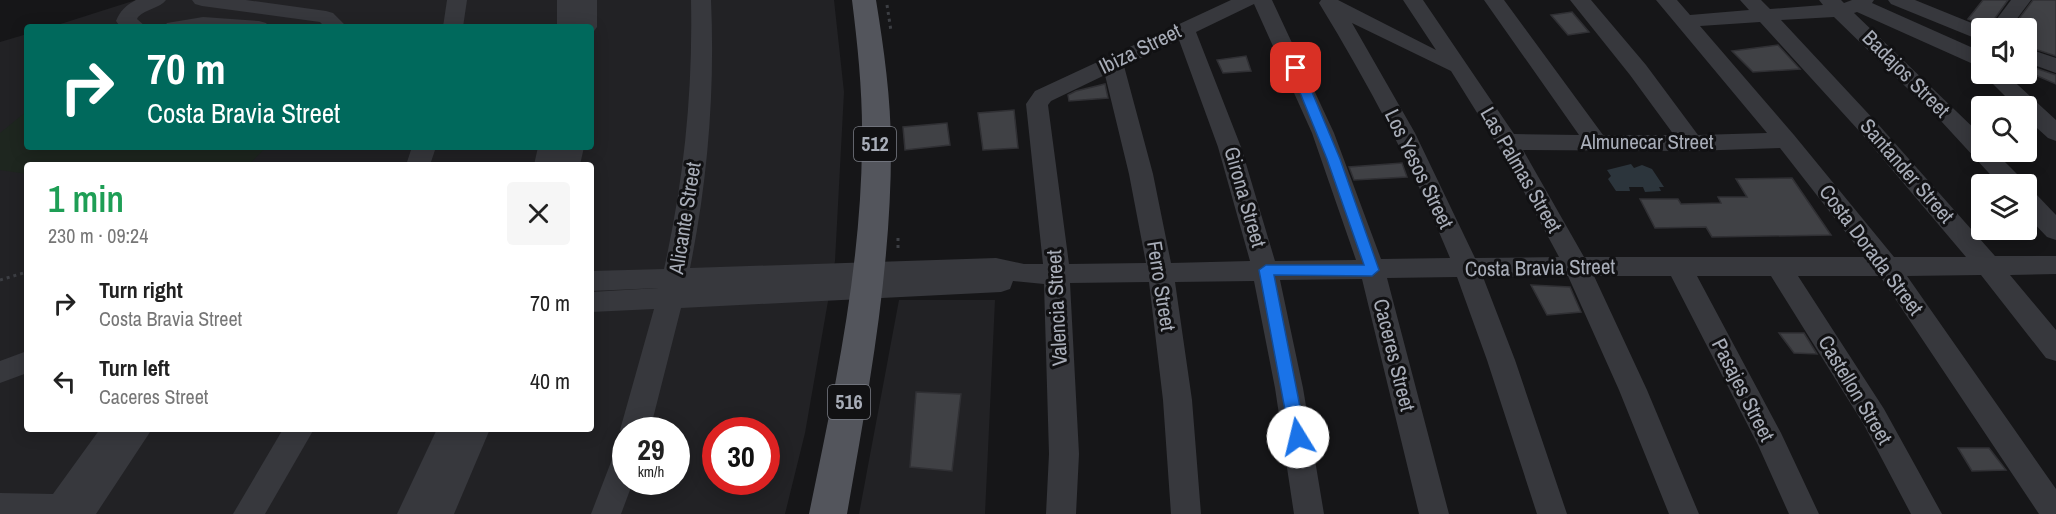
<!DOCTYPE html>
<html lang="en">
<head>
<meta charset="utf-8">
<style>
	:root { --surface:#fff; --page:#f6f6f6; --text:#222; --muted:#767676 }
	body { margin:0; font-family:"Archivo Narrow",sans-serif; background:var(--page); color:var(--text); height:100vh; display:flex; flex-direction:column; font-size:22px; white-space:nowrap }
	* { box-sizing:border-box; margin:0 }
	p { font-size:20px; color:var(--muted) }
	.icon { flex:none; width:33px; height:33px; fill:none; stroke:currentColor; stroke-width:2; stroke-linecap:round; stroke-linejoin:round }
	.map { position:relative; flex:1; overflow:hidden }
	.drawer { position:absolute; left:24px; top:162px; width:570px; height:270px; display:flex; flex-direction:column; background:var(--surface); border-radius:6px; box-shadow:0 3px 15px #0003 }
	.drawer>* { flex:none }
	.hud { position:absolute; left:24px; top:24px; width:570px; height:126px; border-radius:6px; box-shadow:0 3px 15px #0003; background:#00695c; color:#fff; overflow:hidden }
	.fabs { position:absolute; left:1971px; top:18px; display:grid; gap:12px }
	.fabs a { display:grid; place-items:center; width:66px; height:66px; border-radius:6px; background:var(--surface); box-shadow:0 3px 15px #0003; font-size:30px }
	.speed { position:absolute; left:612px; top:417px; display:flex; gap:12px; font-size:30px; font-weight:700; text-align:center }
	.speed>* { display:grid; place-content:center; width:78px; height:78px; border-radius:50%; background:var(--surface); box-shadow:0 3px 15px #0003; line-height:1 }
	.speed small { font-size:15px; font-weight:400 }
	.speed .limit { border:9px solid #d22; background:#fff; color:#111 }
	.pin { position:absolute; display:grid; place-items:center; width:51px; height:51px; color:#fff; margin:-26px; border-radius:12px; box-shadow:0 3px 9px #0006 }
	.me { position:absolute; width:66px; margin:-33px; rotate:351deg; stroke-linejoin:round; filter:drop-shadow(0 0 4px #0008) }
	.turn { display:flex; align-items:center; gap:21px; height:126px; padding:0 24px; font-size:27px }
	.turn .icon { width:78px; height:78px; stroke-width:2.5 }
	.turn b { display:block; font-size:42px; line-height:51px }
	.round { display:grid; place-items:center; flex:none; width:63px; height:63px; border-radius:6px; background:var(--page) }
	.head { display:flex; align-items:center; justify-content:space-between; height:102px; padding:0 24px }
	h1 { font-size:36px; font-weight:600; line-height:45px; color:#1e9e55 }
	ul { padding:0; list-style:none }
	li { display:flex; align-items:center; gap:18px; height:78px; padding:0 24px }
	li div { flex:1 }
	li b { display:block; font-size:22px }
	li em { font-style:normal }
	.map>svg:first-child { display:block }
	.built { fill:#222225; fill-rule:evenodd }
	.green { fill:#1e261f }
	.water { fill:#2c353c }
	.building { fill:#404145; stroke:#303034; stroke-width:1.5 }
	.lines { fill:none; stroke-linecap:round; stroke-linejoin:round }
	.path { stroke:#3d3f44; stroke-width:3; stroke-dasharray:3 4; stroke-linecap:butt }
	.minor { fill:#37383d; fill-rule:evenodd }
	.major { fill:#53555c; fill-rule:evenodd }
	.route { fill:#1a73e8; stroke:#114b97; stroke-width:1.5 }
	.labels { text-anchor:middle; stroke-width:6; stroke-linejoin:round; paint-order:stroke }
	.shield { fill:#111113; stroke:#7b7e86; stroke-width:1.5 }
	.shield-label { font-size:20px; font-weight:bold; fill:#a8adb8 }
	.street-label { font-size:21px; fill:#a8adb8; stroke:#111113 }
</style>
</head>
<body>
<div class="map">
<svg width="2056" height="514" viewBox="0 0 2056 514">
	<rect width="100%" height="100%" fill="#161618"/>
	<g class="built">
		<path d="M136,0H834L844,92L835,261L805,433L785,514H0V42L27,34V147H591V27H51ZM27,165H591V429H27ZM626,430H676V482H626ZM716,430H766V482H716Z"/>
		<polygon points="899,300 995,300 985,514 859,514"/>
	</g>
	<polygon class="green" points="27,111 27,147 266,147 249,165 27,165 27,174 0,170 0,133"/>
	<polygon class="water" points="1631,164 1634,168 1642,165 1652,169 1664,187 1659,187 1661,191 1645,192 1643,187 1629,187 1630,191 1616,191 1608,179 1611,176 1607,170"/>
	<g class="building">
		<polygon points="1983,0 2008,0 1988,28 1968,19"/>
		<polygon points="2033,0 2056,0 2056,56 2026,46 2026,28 2012,28"/>
		<polygon points="1572,12 1589,32 1568,35 1551,15"/>
		<polygon points="1778,45 1800,69 1753,72 1732,51"/>
		<polygon points="1246,56 1251,71 1223,73 1217,60"/>
		<polygon points="2026,65 2056,75 2056,84 2026,71"/>
		<polygon points="1105,84 1108,98 1069,101 1068,95 1076,91"/>
		<polygon points="1014,110 1018,148 983,150 978,113"/>
		<polygon points="947,123 950,145 905,150 903,127"/>
		<polygon points="1402,163 1407,177 1354,180 1349,167"/>
		<polygon points="1792,178 1831,235 1712,237 1706,227 1655,228 1640,199 1678,199 1681,204 1721,203 1718,197 1747,197 1736,179"/>
		<polygon points="1531,285 1570,287 1581,312 1547,315"/>
		<polygon points="1779,333 1804,333 1817,354 1794,353"/>
		<polygon points="916,392 961,394 952,471 910,467"/>
		<polygon points="1958,448 1989,448 2006,470 1972,471"/>
	</g>
	<g class="lines">
		<g class="path">
			<polyline points="887,5 891,31"/>
			<polyline points="898,238 898,252"/>
			<polyline points="0,280 27,272"/>
		</g>
		<g class="minor">
			<path d="M136,0H166C160,8 146,9 138,17L137,19L146,27L119,25L116,21C120,11 126,5 136,0Z"/>
			<polygon points="192,0 246,0 326,11 333,13 347,27 325,27 320,22 202,6 195,4"/>
			<polygon points="447,0 467,0 463,27 443,27"/>
			<polygon points="557,0 597,0 597,27 594,31 591,32 591,27 557,27"/>
			<path d="M691,0H711C715,90 708,179 690,268L996,258L1024,264H1043L1026,104L1035,91L1231,0H1272L1334,133L1381,259L1450,258C1414,169 1369,85 1319,3L1321,0H1338L1436,50L1403,0H1423L1514,134L1579,135L1484,0H1504L1603,135H1674L1630,75L1570,0H1591L1646,65L1698,135L1767,133L1656,0H1677L1690,15L1749,10L1740,0H1761L1770,9L1823,5L1819,0H1841L1844,3L1852,0H1874L1872,3L1982,52V68L1857,12L1854,13L1982,136V152H1995L2021,178L2025,184H1999L1941,121L1834,17L1781,20L1877,123L1995,256H2056V274L2010,275L2056,330V361L2046,358L1981,275L1907,276L2056,489V514H2039L1880,276H1798L1884,409L1942,514H1911L1864,425L1771,276H1697L1781,433L1819,514H1789L1758,445L1671,276H1594L1647,390L1699,514H1669L1619,390L1568,276L1483,277L1515,360L1567,514H1537L1487,360L1457,277L1387,278L1449,514H1419L1362,279L1280,280L1303,388L1324,514H1294L1275,388L1254,281L1175,282L1192,400L1201,514H1171L1163,400L1149,282L1070,283L1079,454L1076,514H1046L1049,454L1044,284L1013,281L1010,289L1001,292L681,308L650,430H626L625,439L620,430L654,309L591,312V292L659,288L591,291V271L664,269C684,180 693,91 691,0ZM1254,4L1312,133L1356,260L1275,261L1241,147L1196,32ZM1760,22L1861,133L1966,257H1894L1794,135L1700,26ZM1352,23L1451,71L1509,164L1559,257L1475,258L1415,133ZM1179,40L1218,147L1250,261L1171,263L1153,174L1124,66ZM1105,75L1129,174L1146,263L1069,264L1048,105L1051,101ZM1780,148L1865,257H1584L1523,150L1692,151Z"/>
			<polygon points="1888,0 1915,0 1984,28 1982,28 1982,41 1891,4"/>
			<polygon points="2011,0 2031,0 2010,28 1990,28"/>
			<polygon points="203,17 259,21 266,23 269,27 164,27 167,23"/>
			<polygon points="2026,48 2056,58 2056,73 2026,62"/>
			<polygon points="1983,74 2006,74 2056,120 2056,141 2048,138 2026,118 2026,106 2015,106"/>
			<polygon points="412,147 436,147 430,165 406,165"/>
			<polygon points="538,147 584,147 580,165 534,165"/>
			<polygon points="2026,191 2035,193 2056,215 2056,240 2047,237 2026,215"/>
			<polygon points="27,351 27,373 0,383 0,361"/>
			<polygon points="100,429 152,429 96,514 0,514 0,493 53,494"/>
			<polygon points="283,429 314,429 265,514 233,514"/>
			<polygon points="437,429 490,429 454,514 397,514"/>
			<polygon points="626,446 626,482 633,482 621,514 591,514 616,449"/>
		</g>
		<path class="major" d="M852,0H876C884,49 891,99 891,149C891,272 868,394 847,514H809C834,393 861,269 862,145C863,96 858,48 852,0Z"/>
	</g>
	<polygon class="route" points="1296,64 1302,68 1340,159 1379,270 1372,276 1274,275 1306,437 1304,442 1298,444 1293,442 1290,437 1259,270 1266,265 1364,265 1327,159 1290,68"/>
	<g class="labels">
		<g class="shield">
			<rect x="854" y="127" width="42" height="34" rx="4.5"/>
			<rect x="828" y="385" width="42" height="34" rx="4.5"/>
		</g>
		<g class="shield-label">
			<text x="875" y="151">512</text>
			<text x="849" y="409">516</text>
		</g>
		<g class="street-label">
			<text transform="translate(1140 49) rotate(-26)" y="7">Ibiza Street</text>
			<text transform="translate(1906 74) rotate(45)" y="7">Badajos Street</text>
			<text x="1647" y="149">Almunecar Street</text>
			<text transform="translate(1419 169) rotate(64)" y="7">Los Yesos Street</text>
			<text transform="translate(1521 170) rotate(60)" y="7">Las Palmas Street</text>
			<text transform="translate(1907 171) rotate(49)" y="7">Santander Street</text>
			<text transform="translate(1245 197) rotate(74)" y="7">Girona Street</text>
			<text transform="translate(685 218) rotate(-81)" y="7">Alicante Street</text>
			<text transform="translate(1871 250) rotate(53)" y="7">Costa Dorada Street</text>
			<text transform="translate(1540 268) rotate(-1)" y="7">Costa Bravia Street</text>
			<text transform="translate(1161 286) rotate(81)" y="7">Ferro Street</text>
			<text transform="translate(1057 308) rotate(-93)" y="7">Valencia Street</text>
			<text transform="translate(1394 355) rotate(76)" y="7">Caceres Street</text>
			<text transform="translate(1743 390) rotate(63)" y="7">Pasajes Street</text>
			<text transform="translate(1855 390) rotate(59)" y="7">Castellon Street</text>
		</g>
	</g>
</svg>
<div class="fabs">
<a><svg class="icon" aria-label="sound" viewBox="0 0 24 24"><path d="M4 9h4l5-4v14l-5-4H4zM17 9q2 3 0 6"/></svg></a>
<a><svg class="icon" aria-label="search" viewBox="0 0 24 24"><circle cx="10" cy="10" r="6"/><path d="M15 15l6 6"/></svg></a>
<a><svg class="icon" aria-label="layers" viewBox="0 0 24 24"><path d="M12 4l9 5-9 5-9-5zM3 14l9 5 9-5"/></svg></a>
</div>
<div class="speed"><div>29<small>km/h</small></div><div class="limit">30</div></div>
<div class="pin" style="left:1296px;top:68px;background:#d93025"><svg class="icon" aria-label="arrive" viewBox="0 0 24 24"><path d="M6 21V4h12l-3 4 3 4H6"/></svg></div>
<svg class="me" style="left:1298px;top:437px" viewBox="-20 -20 40 40"><circle r="19" fill="#fff"/><path d="M0-13L10 11 0 6-10 11z" fill="#1a73e8"/></svg>
<div class="hud">
<div class="turn"><svg class="icon" aria-label="right" viewBox="0 0 24 24"><path d="M7 20v-9h11M14 6l5 5-5 5"/></svg><div><b>70 m</b>Costa Bravia Street</div></div>
</div>
<section class="drawer">
<div class="head"><div><h1>1 min</h1><p>230 m · 09:24</p></div><a class="round"><svg class="icon" aria-label="close" viewBox="0 0 24 24"><path d="M6 6l12 12M18 6L6 18"/></svg></a></div>
<ul>
<li><svg class="icon" aria-label="right" viewBox="0 0 24 24"><path d="M7 20v-9h11M14 6l5 5-5 5"/></svg><div><b>Turn right</b><p>Costa Bravia Street</p></div><em>70 m</em></li>
<li><svg class="icon" aria-label="left" viewBox="0 0 24 24"><path d="M17 20v-9H6M10 6l-5 5 5 5"/></svg><div><b>Turn left</b><p>Caceres Street</p></div><em>40 m</em></li>
</ul>
</section>
</div>
</body>
</html>
